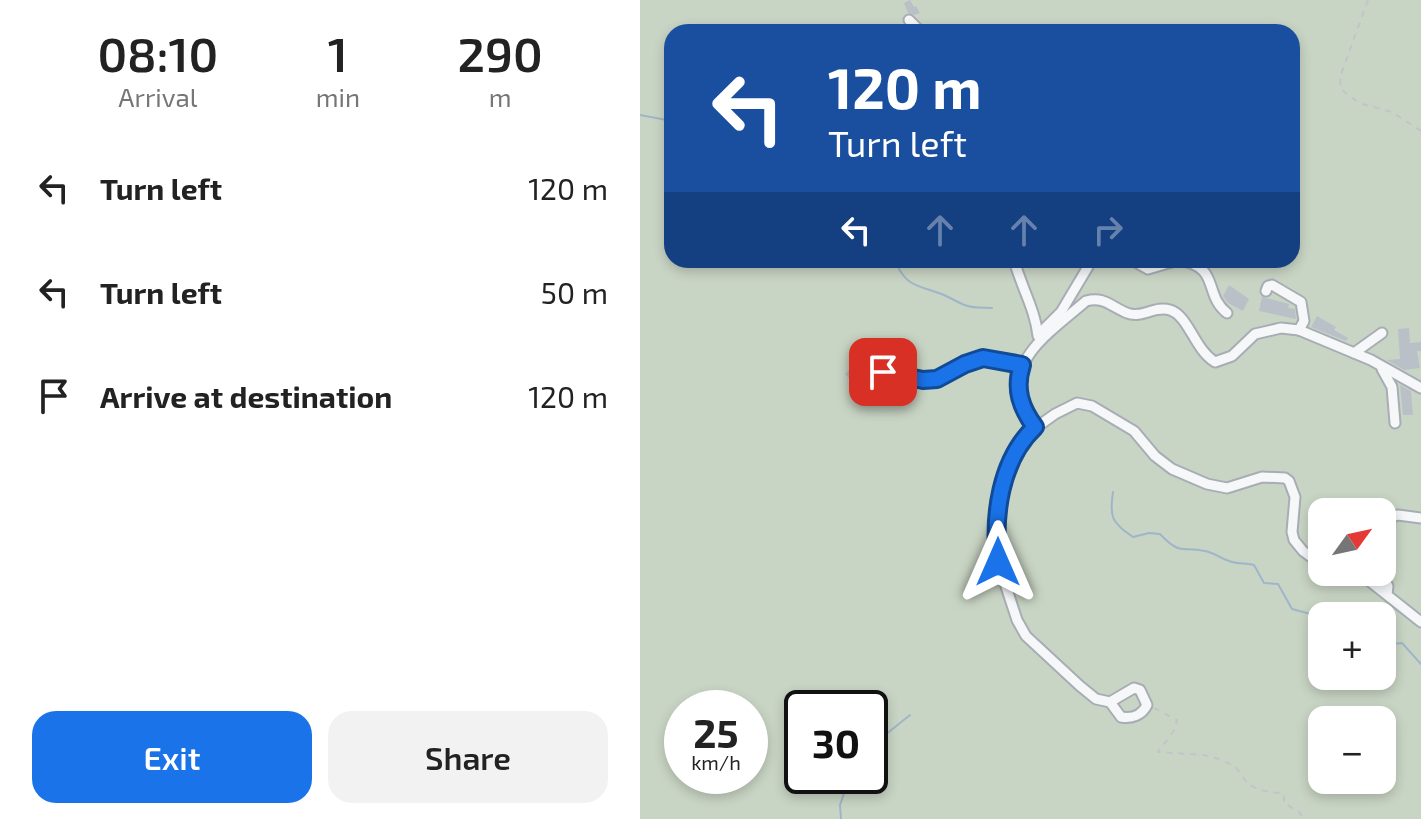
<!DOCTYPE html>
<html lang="en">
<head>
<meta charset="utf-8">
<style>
	:root { --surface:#fff; --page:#f2f2f2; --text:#222; --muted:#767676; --accent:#1a73e8 }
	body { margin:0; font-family:"Exo 2",sans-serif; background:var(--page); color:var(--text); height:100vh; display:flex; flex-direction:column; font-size:30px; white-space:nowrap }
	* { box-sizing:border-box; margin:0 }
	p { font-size:26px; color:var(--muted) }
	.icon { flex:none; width:44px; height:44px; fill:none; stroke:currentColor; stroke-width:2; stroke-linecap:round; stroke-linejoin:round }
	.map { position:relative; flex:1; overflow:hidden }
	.side { display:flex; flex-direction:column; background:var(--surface); width:640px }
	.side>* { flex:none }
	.banner { position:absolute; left:24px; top:24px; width:636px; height:244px; border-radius:24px; box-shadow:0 4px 12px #0003; background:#1a4fa0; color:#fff; overflow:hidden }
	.needle { width:52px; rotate:57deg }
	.fabs { position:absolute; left:668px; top:498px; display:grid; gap:16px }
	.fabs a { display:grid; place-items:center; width:88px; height:88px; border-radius:16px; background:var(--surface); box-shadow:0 4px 12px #0003; font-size:40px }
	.speed { position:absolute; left:24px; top:690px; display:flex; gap:16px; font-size:40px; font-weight:700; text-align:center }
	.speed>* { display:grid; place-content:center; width:104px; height:104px; border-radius:50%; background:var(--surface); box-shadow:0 4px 12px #0003; line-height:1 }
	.speed small { font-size:20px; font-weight:400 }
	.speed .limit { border:4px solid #111; border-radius:12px; background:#fff; color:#111 }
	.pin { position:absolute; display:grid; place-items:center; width:68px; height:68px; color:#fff; margin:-34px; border-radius:16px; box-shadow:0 4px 12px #0006 }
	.me { position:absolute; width:88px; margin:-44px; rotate:0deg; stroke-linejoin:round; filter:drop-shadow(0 0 6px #0008) }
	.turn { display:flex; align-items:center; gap:28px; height:168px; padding:0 32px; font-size:36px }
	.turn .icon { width:104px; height:104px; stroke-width:2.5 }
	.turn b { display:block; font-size:56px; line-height:68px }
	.lanes { display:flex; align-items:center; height:76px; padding:0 32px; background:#0003; justify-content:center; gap:40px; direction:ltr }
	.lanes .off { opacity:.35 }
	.eta { display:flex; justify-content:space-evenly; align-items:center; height:136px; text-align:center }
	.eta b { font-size:48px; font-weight:600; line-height:56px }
	.primary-button { display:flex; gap:16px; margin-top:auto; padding:16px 32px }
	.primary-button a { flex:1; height:92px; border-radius:24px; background:var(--accent); color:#fff; font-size:32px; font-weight:600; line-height:92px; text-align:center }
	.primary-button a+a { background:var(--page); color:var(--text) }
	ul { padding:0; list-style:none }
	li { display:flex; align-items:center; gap:24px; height:104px; padding:0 32px }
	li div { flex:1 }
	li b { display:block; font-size:30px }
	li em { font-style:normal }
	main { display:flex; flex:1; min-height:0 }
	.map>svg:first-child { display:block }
	.green { fill:#c9d5c4; fill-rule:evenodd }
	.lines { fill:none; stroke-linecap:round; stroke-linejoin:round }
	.stream { stroke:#9fb5ca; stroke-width:2 }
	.building { fill:#bac0c8 }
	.minor-casing { stroke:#a8adb5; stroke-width:13 }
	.path { stroke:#c1c4ca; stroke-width:2; stroke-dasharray:6 6; stroke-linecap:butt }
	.minor { stroke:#f6f7f9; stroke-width:9 }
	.route-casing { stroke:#114b97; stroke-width:20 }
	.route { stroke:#1a73e8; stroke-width:14 }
</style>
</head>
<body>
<main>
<section class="side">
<div class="eta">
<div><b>08:10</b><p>Arrival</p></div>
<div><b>1</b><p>min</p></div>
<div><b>290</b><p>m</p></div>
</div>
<ul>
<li><svg class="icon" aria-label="left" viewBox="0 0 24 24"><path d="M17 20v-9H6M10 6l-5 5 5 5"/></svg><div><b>Turn left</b></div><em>120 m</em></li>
<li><svg class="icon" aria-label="left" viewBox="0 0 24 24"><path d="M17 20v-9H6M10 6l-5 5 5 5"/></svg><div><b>Turn left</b></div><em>50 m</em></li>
<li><svg class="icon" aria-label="arrive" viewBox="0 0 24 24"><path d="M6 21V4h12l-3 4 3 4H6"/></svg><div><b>Arrive at destination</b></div><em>120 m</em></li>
</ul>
<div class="primary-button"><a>Exit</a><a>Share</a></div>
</section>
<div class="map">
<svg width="781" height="819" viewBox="0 0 781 819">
	<rect width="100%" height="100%" fill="#e3e6eb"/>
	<path class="green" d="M0,0H781V819H0ZM32,32H652V260H32ZM682,512H742V572H682ZM682,616H742V676H682ZM42,708H110V776H42ZM162,708H230V776H162ZM682,720H742V780H682Z"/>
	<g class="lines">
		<g class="stream">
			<polyline points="0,115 32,121"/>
			<path d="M255,260C266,289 280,285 304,295C327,306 324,308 352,308"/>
			<path d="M473,492C469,517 472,523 493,537L509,533L520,534C541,556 541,546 565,551C575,553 580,558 589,561C596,564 606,563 614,565L624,583L638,584L652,609L682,617"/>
			<polyline points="742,645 762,643 781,664"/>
			<polyline points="230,747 270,715"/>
			<polyline points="201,819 200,805 210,776"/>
		</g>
	</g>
	<g class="building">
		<polygon points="270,0 274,7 276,6 280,13 275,15 268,13 264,3"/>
		<polygon points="589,285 609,299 603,311 588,303 583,296"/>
		<polygon points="622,297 649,304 648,308 655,309 656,319 619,311"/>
		<polygon points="677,316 696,327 694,330 708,338 706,341 671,327"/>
		<polygon points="769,328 770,343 781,342 781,351 777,351 780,368 764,370 747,360 760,359 758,329"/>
		<polygon points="215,364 224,373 214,383 205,374"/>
		<polygon points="760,385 771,391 773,415 763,415"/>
	</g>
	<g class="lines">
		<g class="minor-casing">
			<g id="minor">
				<polyline points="269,20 281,32"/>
				<path d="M374,260C381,286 395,309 398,336"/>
				<polyline points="492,260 508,269 539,260"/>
				<path d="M539,260C581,267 563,294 587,313"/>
				<polyline points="626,291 628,286 632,285 661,302 664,321 659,330"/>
				<polyline points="399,334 421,312 452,260"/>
				<polyline points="714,353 742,333"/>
				<polyline points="742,369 752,387 755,423"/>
				<polyline points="243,372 283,380 297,379 325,364 343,358 382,365"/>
				<path d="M395,427C353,367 403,338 446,301C465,296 471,307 487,313C502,319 515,305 530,310C549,316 554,349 575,362L592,356L615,334L641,328L659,330L731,360L781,388"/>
				<polyline points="742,520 758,515 781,518"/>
				<polyline points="718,572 781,622"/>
				<polyline points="738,572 748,586 747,594"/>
				<path d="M494,688L500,690L507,705C502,715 492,719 481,717L470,702Z"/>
				<polyline points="470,702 456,699 440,686 386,636 377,620 358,562 357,534 365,472 387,434 415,414 437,403 452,406 494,431 515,456 532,469 567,484 587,488 622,477 645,478 649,481 655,497 652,532 654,540 663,551 682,565"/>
			</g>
		</g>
		<g class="path">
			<polyline points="728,0 700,77 701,89 719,103 752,112 781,131"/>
			<polyline points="514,708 537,720 533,732 518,752 564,755 576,758 595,766 608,784 620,790 644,794 644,803 659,812 664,819"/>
		</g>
		<use href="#minor" class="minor"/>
	</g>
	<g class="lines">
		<g class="route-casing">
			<path id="route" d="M243,372L283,380L297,379L325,364L343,358L382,365C374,389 381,408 395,427C360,460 353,516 358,562"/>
		</g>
		<use href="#route" class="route"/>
	</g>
</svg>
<div class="fabs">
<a><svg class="needle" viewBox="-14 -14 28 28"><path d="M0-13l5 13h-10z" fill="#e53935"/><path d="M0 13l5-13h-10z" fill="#767676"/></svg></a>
<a>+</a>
<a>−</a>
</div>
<div class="speed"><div>25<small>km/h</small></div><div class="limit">30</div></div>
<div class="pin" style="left:243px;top:372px;background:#d93025"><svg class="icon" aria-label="arrive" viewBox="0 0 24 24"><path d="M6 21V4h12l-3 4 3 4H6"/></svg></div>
<svg class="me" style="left:358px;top:562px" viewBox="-20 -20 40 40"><path d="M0-17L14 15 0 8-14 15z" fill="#1a73e8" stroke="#fff" stroke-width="4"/></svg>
<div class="banner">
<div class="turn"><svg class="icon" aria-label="left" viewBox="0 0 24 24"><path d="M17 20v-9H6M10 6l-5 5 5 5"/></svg><div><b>120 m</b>Turn left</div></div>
<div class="lanes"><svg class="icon" aria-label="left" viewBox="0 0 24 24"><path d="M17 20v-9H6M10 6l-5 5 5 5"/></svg><svg class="icon off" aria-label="ahead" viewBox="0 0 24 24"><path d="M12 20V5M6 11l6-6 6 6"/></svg><svg class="icon off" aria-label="ahead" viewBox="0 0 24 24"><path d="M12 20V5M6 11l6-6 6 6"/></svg><svg class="icon off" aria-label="right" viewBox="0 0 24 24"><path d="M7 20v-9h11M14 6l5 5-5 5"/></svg></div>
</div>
</div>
</main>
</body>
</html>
